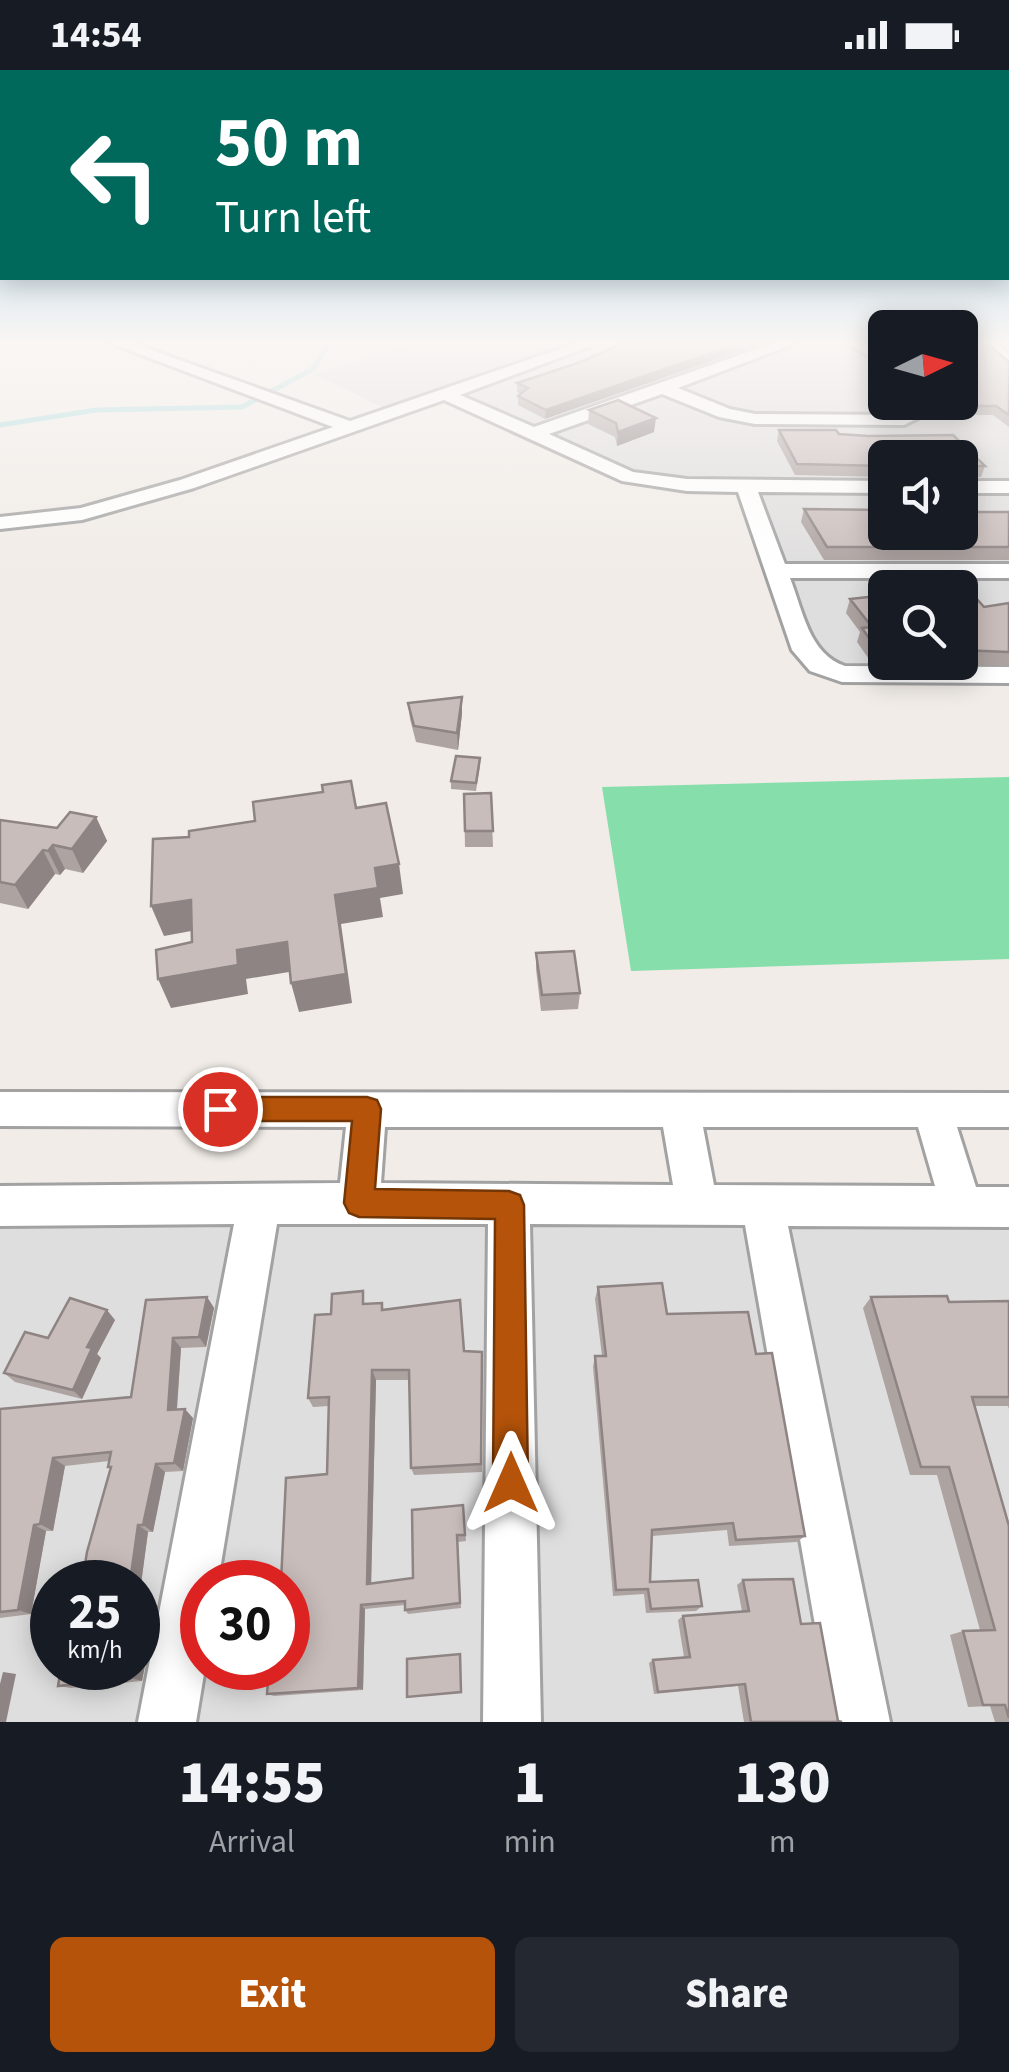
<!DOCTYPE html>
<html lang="en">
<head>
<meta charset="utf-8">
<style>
	:root { --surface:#171b24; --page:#242831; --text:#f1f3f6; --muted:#9ea1a6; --accent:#b45309 }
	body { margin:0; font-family:"Source Sans 3",sans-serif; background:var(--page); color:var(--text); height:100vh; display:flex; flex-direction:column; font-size:38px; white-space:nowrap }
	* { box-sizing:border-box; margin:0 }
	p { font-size:32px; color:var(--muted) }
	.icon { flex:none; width:55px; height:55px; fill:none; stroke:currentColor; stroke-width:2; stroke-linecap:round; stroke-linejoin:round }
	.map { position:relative; height:1652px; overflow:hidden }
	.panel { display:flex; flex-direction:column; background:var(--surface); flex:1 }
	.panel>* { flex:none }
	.banner { position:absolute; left:0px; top:0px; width:1010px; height:210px; box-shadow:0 5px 25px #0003; background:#00695c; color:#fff; overflow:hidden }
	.needle { width:65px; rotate:85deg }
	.fabs { position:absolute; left:868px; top:240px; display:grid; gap:20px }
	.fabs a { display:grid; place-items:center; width:110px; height:110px; border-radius:15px; background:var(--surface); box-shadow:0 5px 25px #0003; font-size:50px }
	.speed { position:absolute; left:30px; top:1490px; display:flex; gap:20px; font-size:50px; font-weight:700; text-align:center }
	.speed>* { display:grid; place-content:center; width:130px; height:130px; border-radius:50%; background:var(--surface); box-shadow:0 5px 25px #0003; line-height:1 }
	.speed small { font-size:25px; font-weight:400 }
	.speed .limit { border:15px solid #d22; background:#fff; color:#111 }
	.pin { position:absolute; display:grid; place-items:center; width:85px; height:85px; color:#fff; margin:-42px; border:5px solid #fff; border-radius:50%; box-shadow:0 2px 10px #0007 }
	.me { position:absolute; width:110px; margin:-55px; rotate:0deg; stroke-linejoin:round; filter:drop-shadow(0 0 8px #0008) }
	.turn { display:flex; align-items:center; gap:35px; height:210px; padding:0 50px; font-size:45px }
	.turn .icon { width:130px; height:130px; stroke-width:2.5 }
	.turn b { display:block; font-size:70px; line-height:85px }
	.eta { display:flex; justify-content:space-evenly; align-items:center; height:170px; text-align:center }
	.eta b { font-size:60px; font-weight:800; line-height:70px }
	.primary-button { display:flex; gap:20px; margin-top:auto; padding:20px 50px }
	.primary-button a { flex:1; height:115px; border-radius:15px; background:var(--accent); color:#fff; font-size:40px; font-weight:800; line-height:115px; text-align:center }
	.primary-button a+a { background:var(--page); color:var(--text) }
	.status { display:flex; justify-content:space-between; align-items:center; height:70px; padding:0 50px; background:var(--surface); direction:ltr }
	.status svg { height:28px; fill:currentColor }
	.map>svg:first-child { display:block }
	.residential { fill:#dfdede; fill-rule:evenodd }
	.pitch { fill:#86dfaa }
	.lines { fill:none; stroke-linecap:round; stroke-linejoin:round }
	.stream { stroke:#a8ddde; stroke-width:5 }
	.minor-casing { stroke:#a2a2a2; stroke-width:6 }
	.minor { fill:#fff; fill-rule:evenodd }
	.wall { fill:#ada3a1 }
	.shaded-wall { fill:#8d8483 }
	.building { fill:#c9bdbb; stroke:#8d8483; stroke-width:2.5 }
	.route { fill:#b45309; stroke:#753606; stroke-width:2.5 }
</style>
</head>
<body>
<div class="status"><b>14:54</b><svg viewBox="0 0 49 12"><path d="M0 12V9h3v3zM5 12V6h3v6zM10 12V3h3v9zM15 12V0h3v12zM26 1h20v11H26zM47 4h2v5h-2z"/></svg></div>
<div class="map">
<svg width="1009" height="1652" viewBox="0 0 1009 1652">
	<rect width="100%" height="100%" fill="#f1ece7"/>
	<g class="residential">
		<path d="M417,273H885V332H960V273H1009V601L845,600L812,579L748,412L686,413L626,404L440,321L385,339L314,304ZM885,388H960V462H885ZM885,518H960V592H885Z"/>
		<path d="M1009,1143V1652H0V1148ZM52,1512H138V1598H52ZM202,1512H288V1598H202Z"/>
	</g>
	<polygon class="pitch" points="1009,707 1009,889 631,901 602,717"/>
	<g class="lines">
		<polyline class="stream" points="0,355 96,340 242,337 313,299 329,273"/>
		<g class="minor-casing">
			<g id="minor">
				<path d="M110,273H132L350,351L577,273H599L460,325L534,357L774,273H796L678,318L730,339L755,344L901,345L909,341L907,332H925L928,343L904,355L755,354L719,347L662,324L549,364L633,402L687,409L885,411V423L758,422L785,494H1009V508H790C803,541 809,584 845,596L1009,597V613L842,612L810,601L792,580L738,422L687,421L622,411L444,330L194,418L82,450L0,459V447L81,438L180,410L333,357Z"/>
				<polygon points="846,273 865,273 885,283 885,295"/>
				<polygon points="981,273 997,273 1009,285 1009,299"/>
				<rect x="960" y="411" width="49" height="12"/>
				<path d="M0,1022L1009,1023V1057H957L976,1117H1009V1157L788,1156L890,1652H832L745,1155L530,1154L541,1652H483L488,1154H277L218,1512H202L205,1598L196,1652H138L234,1154L0,1156V1116L340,1113L346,1057L0,1056ZM385,1057H663L673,1115L381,1113ZM703,1057H918L935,1116L714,1115Z"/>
			</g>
		</g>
		<use href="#minor" class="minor"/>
	</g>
	<g class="wall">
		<polygon points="960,273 1009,292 1009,357 993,345 973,345 960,332"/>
		<polygon points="578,293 545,349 518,335 518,326 520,324 517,322 517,313"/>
		<polygon points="589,340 654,362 617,376 615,367 588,354"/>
		<polygon points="779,360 836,360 839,364 868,366 953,365 985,396 981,407 960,407 960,388 885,388 885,407 795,405 777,371"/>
		<polygon points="804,439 1009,442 1009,490 824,490 801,452"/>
		<polygon points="850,529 885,530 885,592 960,592 960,530 984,537 1009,533 1009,596 871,592 857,572 860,562 846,543"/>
		<polygon points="408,633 462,643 458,680 416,672 410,649"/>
		<polygon points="480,696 476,721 451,719 451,711"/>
		<polygon points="491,723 493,777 465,777 464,724"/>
		<polygon points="96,747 107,771 83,803 65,799 60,805 55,804 28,839 0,833 0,750 57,758"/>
		<polygon points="536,883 580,923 578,939 541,941 536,899"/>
		<polygon points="598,1217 667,1244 756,1284 805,1466 797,1472 729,1476 727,1460 652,1466 650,1512 702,1536 696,1541 646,1543 644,1524 613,1526 593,1297 595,1286 602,1286 595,1229"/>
		<polygon points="207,1227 214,1238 206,1277 181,1278 177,1340 193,1348 183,1401 165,1402 153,1462 148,1462 138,1536 111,1399 108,1397 109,1391 65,1396 53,1461 46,1461 31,1544 0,1548 0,1339 131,1327 146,1230"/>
		<polygon points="871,1227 949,1232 1009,1231 1009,1339 1008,1336 975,1336 1009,1456 1009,1652 995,1652 990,1636 968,1637 950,1565 963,1561 980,1560 937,1405 910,1405 863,1238"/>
		<polygon points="366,1234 384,1239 464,1281 482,1282 482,1402 414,1405 411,1398 409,1310 376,1310 371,1514 413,1508 463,1435 466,1471 458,1472 461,1538 408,1544 405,1540 405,1535 365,1539 363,1620 274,1626 267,1624 327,1404 329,1336 313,1337 308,1328 331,1244"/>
		<polygon points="115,1250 97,1284 101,1288 82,1329 15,1312 4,1303 48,1268"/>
		<polygon points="743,1510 801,1554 838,1651 842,1652 744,1652 738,1616 654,1624 649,1593 653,1590 684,1587 678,1550 683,1546 742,1541 737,1515"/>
		<polygon points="142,1553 152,1557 142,1611 71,1618 58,1616"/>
	</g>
	<g class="shaded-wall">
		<polygon points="740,273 764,273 545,349 546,340"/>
		<polygon points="656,348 654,362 617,376 618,362"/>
		<polygon points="462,627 462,643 458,680 457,663"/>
		<polygon points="96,747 107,771 83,803 72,779"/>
		<polygon points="53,775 65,799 60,805 48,781"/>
		<polygon points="43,780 55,804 28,839 15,815"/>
		<polygon points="399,794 403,824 380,828 383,847 341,854 352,933 299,942 291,913 335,825 375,798"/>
		<polygon points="191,830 202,859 164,866 151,836"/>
		<polygon points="287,872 295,901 246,909 248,924 171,938 158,909 237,880"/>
		<polygon points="207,1227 214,1238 206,1277 199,1267"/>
		<polygon points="107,1240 115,1250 97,1284 101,1288 82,1329 73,1320 87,1277"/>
		<polygon points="173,1268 181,1278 176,1349 168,1340"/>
		<polygon points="372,1300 376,1310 371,1519 367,1514"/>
		<polygon points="185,1339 193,1348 183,1401 174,1393"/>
		<polygon points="53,1388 65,1396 53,1461 40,1454"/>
		<polygon points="156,1394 165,1402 153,1462 143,1455"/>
		<polygon points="34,1455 46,1461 31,1544 18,1540"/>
		<polygon points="138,1455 148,1462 138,1536 138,1512 130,1512"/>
		<polygon points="361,1535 365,1539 363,1620 358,1618"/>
		<polygon points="142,1553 152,1557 142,1611 131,1608 133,1598 138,1598 138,1577"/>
		<polygon points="3,1602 16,1604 6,1652 0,1652 0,1614"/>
	</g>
	<g class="building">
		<polygon points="624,273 740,273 546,340 518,326 528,318 517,313 578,293"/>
		<polygon points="960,273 987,273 1009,292 1009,345 996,336 976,336 960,319"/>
		<polygon points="618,330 656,348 618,362 616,353 589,340"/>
		<polygon points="779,360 836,360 839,364 868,366 953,365 985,396 964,396 960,402 960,388 885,388 885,396 797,394"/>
		<polygon points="804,439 885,440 885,462 960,462 960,442 1009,442 1009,477 827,477"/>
		<polygon points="877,526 880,530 885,530 885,579 876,578 862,558 872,557 850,529"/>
		<polygon points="976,528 984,537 1009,533 1009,582 960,580 960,530"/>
		<polygon points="462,627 457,663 414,656 408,633"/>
		<polygon points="456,686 480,688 476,713 451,711"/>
		<polygon points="351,711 356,738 386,733 399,794 375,798 378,818 335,825 346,904 291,913 287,872 237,880 238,895 158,909 156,880 192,872 191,830 151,836 153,769 189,767 189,761 255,751 253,732 323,722 322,715"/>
		<polygon points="491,723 493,761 465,761 464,724"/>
		<polygon points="70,742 96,747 72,779 53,775 48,781 43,780 15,815 0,812 0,750 57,758"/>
		<polygon points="574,881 580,923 542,925 536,883"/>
		<polygon points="662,1213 667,1244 748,1242 756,1284 772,1283 805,1466 736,1470 733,1453 652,1460 650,1512 698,1510 702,1536 651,1539 648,1519 616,1520 595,1286 606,1286 598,1217"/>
		<polygon points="363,1221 363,1234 382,1233 382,1240 460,1230 464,1281 482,1282 481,1394 411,1398 409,1300 372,1300 367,1514 413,1508 412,1440 463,1435 465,1465 457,1465 460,1533 405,1540 405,1531 361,1535 358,1618 267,1624 269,1598 288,1598 288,1512 281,1512 286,1408 327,1404 329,1327 308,1328 315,1245 331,1244 332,1224"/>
		<polygon points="947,1226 949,1232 1009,1231 1009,1327 972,1327 1009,1456 1009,1648 1005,1635 983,1635 963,1561 995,1560 949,1397 921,1397 871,1227"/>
		<polygon points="207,1227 199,1267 173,1268 168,1340 185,1339 174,1393 156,1394 143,1455 138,1455 130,1512 82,1512 87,1482 111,1397 108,1397 111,1382 53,1388 40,1454 34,1455 18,1540 0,1542 0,1339 131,1327 146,1230"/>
		<polygon points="70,1228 107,1240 87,1277 92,1278 73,1320 4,1303 25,1262 48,1268"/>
		<polygon points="793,1509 801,1554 820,1553 838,1651 842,1652 751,1652 745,1614 658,1622 653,1590 690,1587 683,1546 749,1541 743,1510"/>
		<polygon points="142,1553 138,1577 138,1554"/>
		<polygon points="460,1584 461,1622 407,1627 407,1589"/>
		<polygon points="61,1598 133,1598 131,1608 58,1616"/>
	</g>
	<linearGradient id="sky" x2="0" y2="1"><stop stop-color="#8ec4e4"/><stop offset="0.54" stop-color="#f9f6f4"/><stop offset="1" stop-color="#f9f6f4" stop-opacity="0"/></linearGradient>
	<rect width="1009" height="504" fill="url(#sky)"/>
	<polygon class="route" points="220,1027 367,1027 377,1030 381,1039 375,1119 509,1121 520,1125 524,1135 528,1413 523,1426 511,1431 498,1426 493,1413 495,1149 359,1147 349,1143 344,1133 352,1051 220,1051 211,1048 207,1039 211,1030"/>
</svg>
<div class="fabs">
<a><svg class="needle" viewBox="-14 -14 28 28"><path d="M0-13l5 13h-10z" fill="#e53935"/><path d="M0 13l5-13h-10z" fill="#9ea1a6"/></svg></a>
<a><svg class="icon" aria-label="sound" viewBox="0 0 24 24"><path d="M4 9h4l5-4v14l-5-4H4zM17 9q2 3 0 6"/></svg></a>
<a><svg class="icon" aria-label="search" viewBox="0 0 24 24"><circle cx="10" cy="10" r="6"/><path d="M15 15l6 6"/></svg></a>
</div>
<div class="speed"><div>25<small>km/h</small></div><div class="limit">30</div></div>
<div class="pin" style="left:220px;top:1039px;background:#d93025"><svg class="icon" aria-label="arrive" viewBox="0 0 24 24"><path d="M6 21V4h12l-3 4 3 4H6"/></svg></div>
<svg class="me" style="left:511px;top:1413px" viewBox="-20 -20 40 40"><path d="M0-17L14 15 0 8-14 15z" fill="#b45309" stroke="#fff" stroke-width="4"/></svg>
<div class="banner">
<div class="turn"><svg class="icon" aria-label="left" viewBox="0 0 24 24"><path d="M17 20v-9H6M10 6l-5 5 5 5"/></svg><div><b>50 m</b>Turn left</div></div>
</div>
</div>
<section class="panel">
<div class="eta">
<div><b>14:55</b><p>Arrival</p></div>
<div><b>1</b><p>min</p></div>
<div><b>130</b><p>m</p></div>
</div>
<div class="primary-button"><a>Exit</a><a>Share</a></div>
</section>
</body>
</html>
